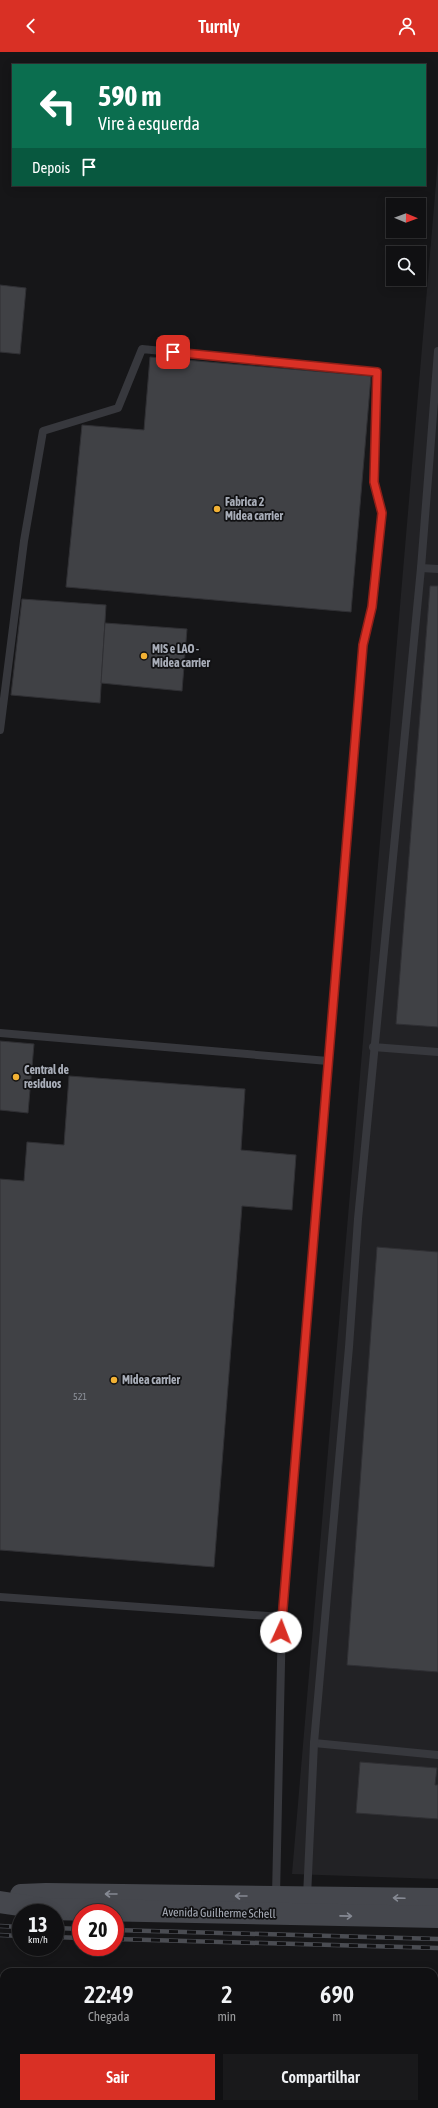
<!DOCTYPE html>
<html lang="pt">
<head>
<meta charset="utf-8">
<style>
	:root { --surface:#101012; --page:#19191b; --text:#f1f3f6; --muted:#9c9d9f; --line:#303032; --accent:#d93025 }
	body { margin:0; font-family:"Asap Condensed",sans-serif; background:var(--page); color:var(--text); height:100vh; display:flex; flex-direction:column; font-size:15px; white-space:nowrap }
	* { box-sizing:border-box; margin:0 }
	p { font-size:13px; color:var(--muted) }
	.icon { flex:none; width:22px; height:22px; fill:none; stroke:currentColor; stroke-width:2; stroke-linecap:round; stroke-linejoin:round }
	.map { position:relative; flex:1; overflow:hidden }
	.drawer { position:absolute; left:0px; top:1916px; width:438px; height:140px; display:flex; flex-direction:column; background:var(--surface); border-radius:12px 12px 0 0; box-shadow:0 2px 10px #0003,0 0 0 1px var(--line) }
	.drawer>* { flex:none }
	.top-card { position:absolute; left:12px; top:12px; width:414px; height:122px; border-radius:0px; box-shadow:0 2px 10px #0003,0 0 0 1px var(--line); background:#0b6e4f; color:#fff; overflow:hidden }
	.needle { width:26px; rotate:91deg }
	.tools { position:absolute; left:386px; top:146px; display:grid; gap:8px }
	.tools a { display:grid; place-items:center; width:40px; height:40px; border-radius:0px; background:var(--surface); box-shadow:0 2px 10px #0003,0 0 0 1px var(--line); font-size:20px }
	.speed { position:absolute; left:12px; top:1852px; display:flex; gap:8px; font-size:20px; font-weight:700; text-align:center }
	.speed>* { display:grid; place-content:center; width:52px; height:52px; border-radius:50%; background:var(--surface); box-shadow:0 2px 10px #0003,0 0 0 1px var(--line); line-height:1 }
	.speed small { font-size:10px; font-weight:400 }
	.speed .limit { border:6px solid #d22; background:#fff; color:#111 }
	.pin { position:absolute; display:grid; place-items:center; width:34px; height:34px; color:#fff; margin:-17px; border-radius:8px; box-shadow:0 2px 6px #0006 }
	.me { position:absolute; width:44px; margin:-22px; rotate:2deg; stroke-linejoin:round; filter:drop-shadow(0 0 3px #0008) }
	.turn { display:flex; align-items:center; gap:14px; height:84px; padding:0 20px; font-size:18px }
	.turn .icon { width:52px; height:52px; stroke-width:2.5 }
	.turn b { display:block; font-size:28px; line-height:34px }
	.then { display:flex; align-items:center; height:38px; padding:0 20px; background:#0003; gap:8px; font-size:15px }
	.eta { display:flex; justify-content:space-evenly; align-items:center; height:68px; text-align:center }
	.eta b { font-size:24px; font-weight:600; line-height:28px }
	.action { display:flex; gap:8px; margin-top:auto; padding:8px 20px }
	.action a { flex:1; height:46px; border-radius:0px; background:var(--accent); color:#fff; font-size:16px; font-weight:600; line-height:46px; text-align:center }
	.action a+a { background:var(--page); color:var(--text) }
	header { display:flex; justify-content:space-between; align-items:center; height:52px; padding:0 20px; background:var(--accent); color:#fff; font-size:18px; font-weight:600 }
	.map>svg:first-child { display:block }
	.built { fill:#222225 }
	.building { fill:#404145; stroke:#303034 }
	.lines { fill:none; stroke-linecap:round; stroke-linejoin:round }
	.lane { stroke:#37383d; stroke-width:8 }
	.secondary { stroke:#45474d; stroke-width:22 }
	.primary { stroke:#53555c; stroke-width:22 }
	.highway { stroke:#63666e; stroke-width:22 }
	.rail-casing { stroke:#4a4c52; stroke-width:4.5 }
	.rail { stroke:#111113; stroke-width:3; stroke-dasharray:9; stroke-linecap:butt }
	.oneway { stroke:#858993 }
	.route-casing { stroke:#8d1f18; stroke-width:10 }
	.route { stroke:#d93025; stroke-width:7 }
	.poi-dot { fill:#f2b134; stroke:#111113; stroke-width:1.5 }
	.labels { text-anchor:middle; stroke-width:3.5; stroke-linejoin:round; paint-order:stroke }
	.number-label { font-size:10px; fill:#8e929b }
	.poi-label { font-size:12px; font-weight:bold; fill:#a8adb8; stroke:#111113; text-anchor:start }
	.street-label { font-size:12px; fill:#a8adb8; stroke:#111113 }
</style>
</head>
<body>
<header><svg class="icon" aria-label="back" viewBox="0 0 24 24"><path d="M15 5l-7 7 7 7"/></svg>Turnly<svg class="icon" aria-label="person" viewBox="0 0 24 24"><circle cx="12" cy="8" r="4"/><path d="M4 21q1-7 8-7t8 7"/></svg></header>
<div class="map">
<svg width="438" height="2056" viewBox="0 0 438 2056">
	<rect width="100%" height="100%" fill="#161618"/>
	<polygon class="built" points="438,108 438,1827 292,1822"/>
	<g class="building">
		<polygon points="0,233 26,236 20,302 0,300"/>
		<polygon points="150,305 371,324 351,560 66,535 82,373 144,378"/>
		<polygon points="430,534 438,534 438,975 396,972"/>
		<polygon points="22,547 106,553 100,651 11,643"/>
		<polygon points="105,571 187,577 182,639 101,631"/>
		<polygon points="0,989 34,992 28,1061 0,1058"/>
		<polygon points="69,1024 245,1037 241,1098 296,1103 292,1158 242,1154 214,1515 0,1498 0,1127 24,1129 27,1090 64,1093"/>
		<polygon points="377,1195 438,1200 438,1620 347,1613"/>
		<polygon points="360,1710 437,1716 435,1733 438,1733 438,1767 356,1761"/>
		<polygon points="49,2052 109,2052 110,2056 49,2056"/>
	</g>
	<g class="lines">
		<g class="lane">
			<polyline points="421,516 438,517"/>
			<polyline points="0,678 24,489 43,379 118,356 142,297 377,320 374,430 382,461 372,555 363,593 282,1565 276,1844"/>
			<polyline points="0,981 328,1009"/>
			<polyline points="373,995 438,1000"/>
			<polyline points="0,1545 282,1565"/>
			<polyline points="314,1691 438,1703"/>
			<polyline points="307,1845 314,1691 349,1295 358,1167 421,516 438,299"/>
		</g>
		<g class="secondary">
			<polyline points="21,1843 46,1842 438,1847"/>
			<polyline points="0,1850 46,1857 438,1865"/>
			<polyline points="19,2052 21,2056"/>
			<polyline points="162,2056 162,2052"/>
		</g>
		<g class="primary">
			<polyline points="0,2000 4,2000"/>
			<polyline points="434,2005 438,2005"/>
		</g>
		<g class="highway">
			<polyline points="0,1956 4,1956"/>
			<polyline points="434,1961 438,1962"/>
			<polyline points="0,1983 4,1983"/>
			<polyline points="434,1989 438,1989"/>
		</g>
		<g class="rail-casing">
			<g id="rail">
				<polyline points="0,1874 21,1875"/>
				<polyline points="55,1876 81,1877"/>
				<polyline points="115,1878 438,1887"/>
				<polyline points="0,1883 21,1884"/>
				<polyline points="55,1885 81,1886"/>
				<polyline points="115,1887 438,1896"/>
			</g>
		</g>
		<use href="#rail" class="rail"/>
	</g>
	<defs><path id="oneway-shaft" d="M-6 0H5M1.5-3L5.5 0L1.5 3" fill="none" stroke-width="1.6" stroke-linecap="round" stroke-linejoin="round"/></defs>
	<g class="oneway">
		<use href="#oneway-shaft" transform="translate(111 1842) rotate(-180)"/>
		<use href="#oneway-shaft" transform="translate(241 1844) rotate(-180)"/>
		<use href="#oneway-shaft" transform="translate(399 1846) rotate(-178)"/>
		<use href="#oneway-shaft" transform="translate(346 1864) rotate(1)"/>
	</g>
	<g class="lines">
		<g class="route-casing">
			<polyline id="route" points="173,300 377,320 374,430 382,461 372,555 363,593 281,1580"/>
		</g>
		<use href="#route" class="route"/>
	</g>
	<g class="poi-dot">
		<circle cx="217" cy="457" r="4"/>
		<circle cx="144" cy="604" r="4"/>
		<circle cx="16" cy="1025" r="4"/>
		<circle cx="114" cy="1328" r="4"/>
	</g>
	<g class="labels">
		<g class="number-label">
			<text x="80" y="1348">521</text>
		</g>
		<g class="poi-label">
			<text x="225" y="454">Fabrica 2<tspan x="225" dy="14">Midea carrier</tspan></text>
			<text x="152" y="601">MIS e LAO -<tspan x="152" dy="14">Midea carrier</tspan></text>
			<text x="24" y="1022">Central de<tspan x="24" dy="14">residuos</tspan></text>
			<text x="122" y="1332">Midea carrier</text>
		</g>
		<g class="street-label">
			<text transform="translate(219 1861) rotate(1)" y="4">Avenida Guilherme Schell</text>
		</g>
	</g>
</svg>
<div class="tools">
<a><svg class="needle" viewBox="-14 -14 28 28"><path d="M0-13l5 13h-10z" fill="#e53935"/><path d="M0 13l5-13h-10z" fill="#9c9d9f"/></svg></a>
<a><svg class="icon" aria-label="search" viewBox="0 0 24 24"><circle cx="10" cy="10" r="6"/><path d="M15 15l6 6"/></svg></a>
</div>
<div class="speed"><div>13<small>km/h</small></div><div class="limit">20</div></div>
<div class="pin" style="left:173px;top:300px;background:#d93025"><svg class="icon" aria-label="arrive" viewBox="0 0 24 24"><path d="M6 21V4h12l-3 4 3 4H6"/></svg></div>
<svg class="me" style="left:281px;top:1580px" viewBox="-20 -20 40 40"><circle r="19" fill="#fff"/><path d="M0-13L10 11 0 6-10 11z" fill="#d93025"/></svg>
<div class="top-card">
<div class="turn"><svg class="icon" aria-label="left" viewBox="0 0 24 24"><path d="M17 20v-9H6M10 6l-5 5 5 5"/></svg><div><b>590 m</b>Vire à esquerda</div></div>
<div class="then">Depois<svg class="icon" aria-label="arrive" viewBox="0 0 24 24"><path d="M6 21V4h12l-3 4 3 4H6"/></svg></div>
</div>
<section class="drawer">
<div class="eta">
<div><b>22:49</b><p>Chegada</p></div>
<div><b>2</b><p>min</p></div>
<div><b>690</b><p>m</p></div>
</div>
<div class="action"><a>Sair</a><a>Compartilhar</a></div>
</section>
</div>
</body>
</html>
